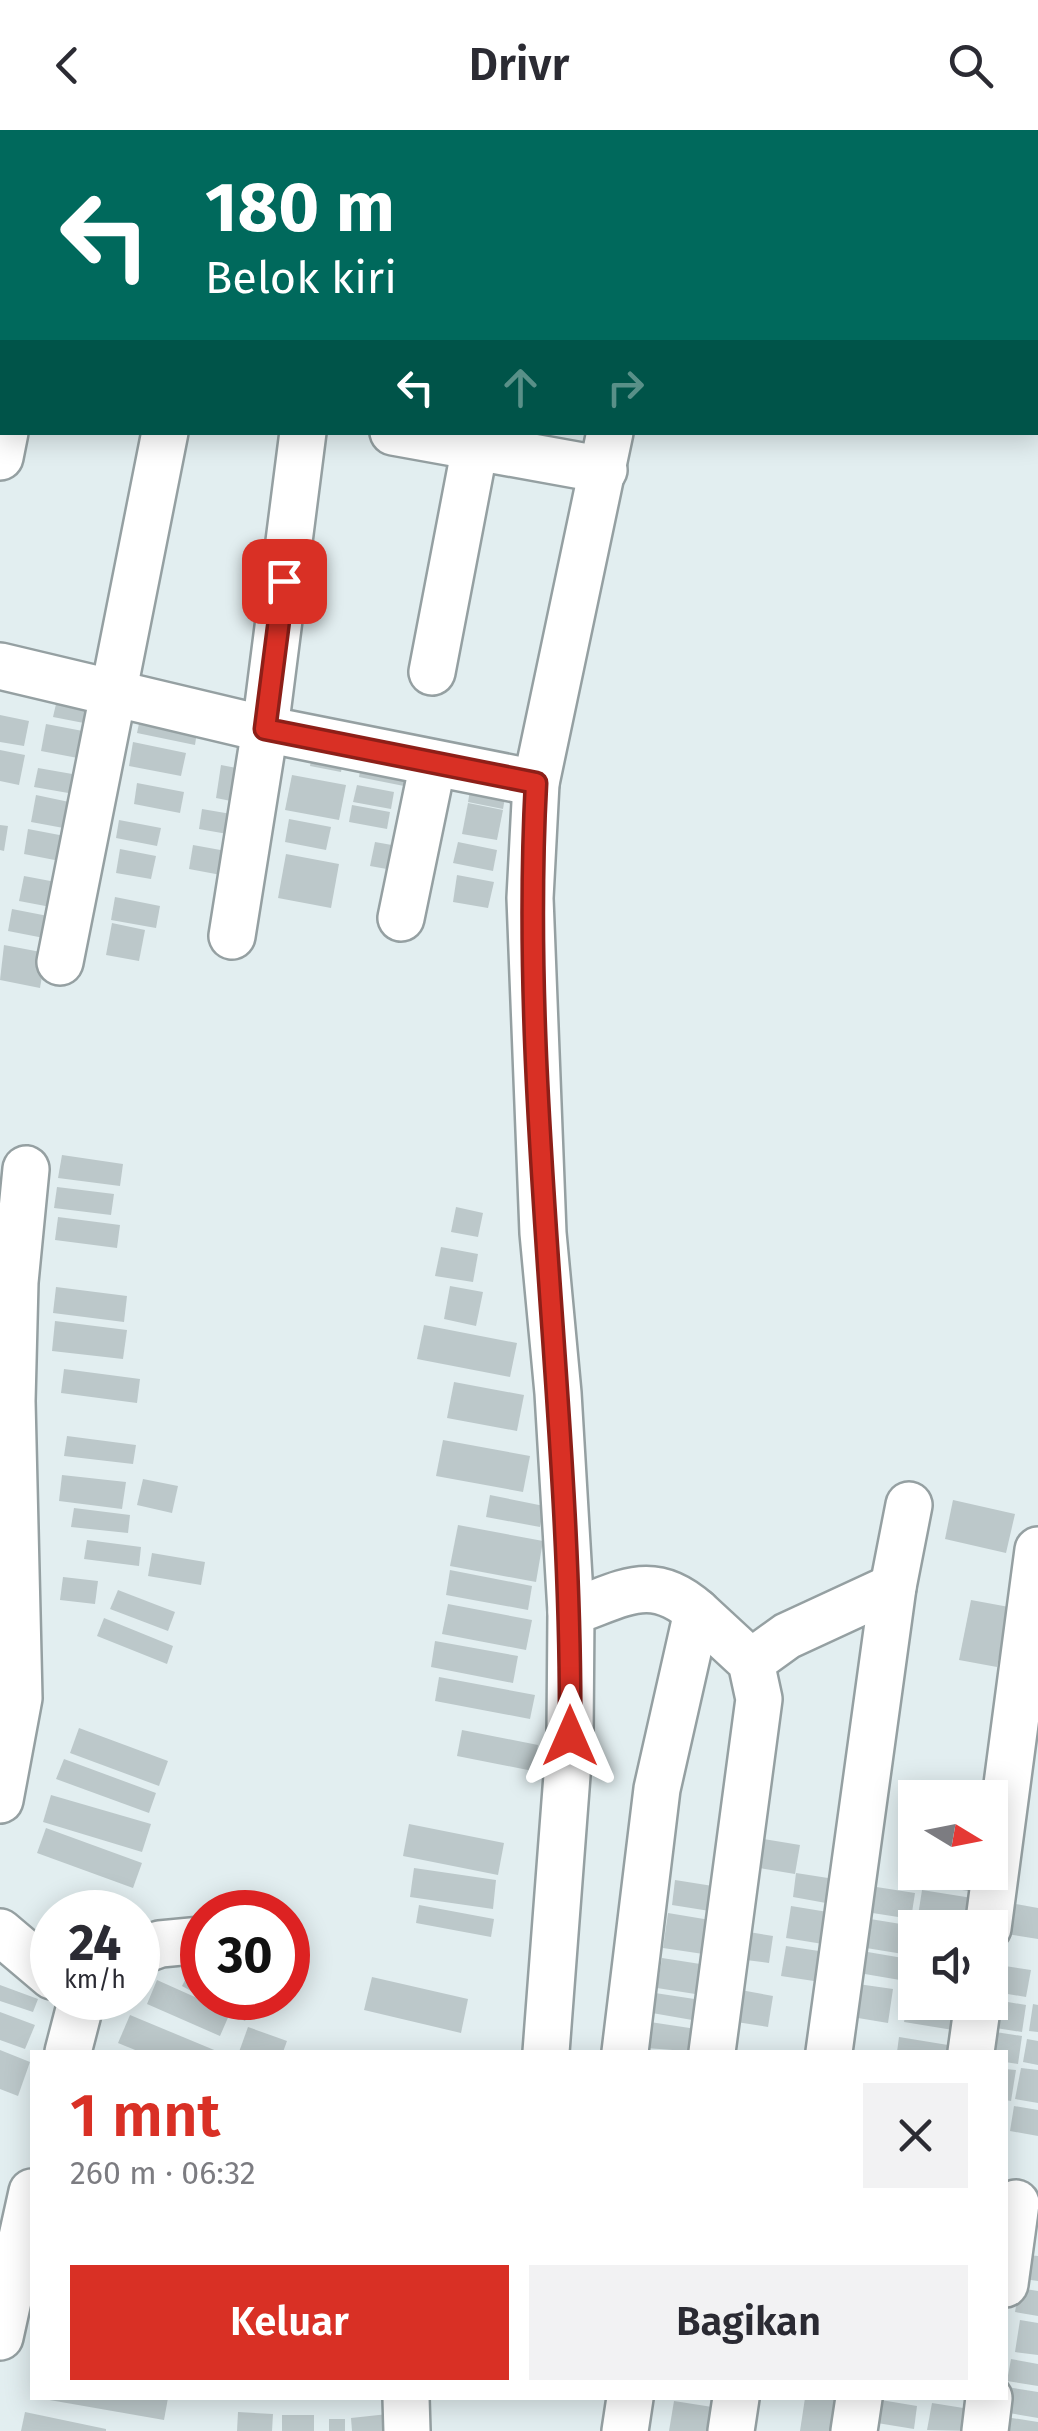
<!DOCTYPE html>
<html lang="id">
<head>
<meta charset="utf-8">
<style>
	:root { --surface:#fff; --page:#f2f2f3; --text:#2b2b33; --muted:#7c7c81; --accent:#d93025 }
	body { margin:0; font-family:"Fira Sans",sans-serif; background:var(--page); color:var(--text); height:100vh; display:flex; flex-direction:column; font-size:38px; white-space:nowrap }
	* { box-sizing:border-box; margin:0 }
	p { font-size:32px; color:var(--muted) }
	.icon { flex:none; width:55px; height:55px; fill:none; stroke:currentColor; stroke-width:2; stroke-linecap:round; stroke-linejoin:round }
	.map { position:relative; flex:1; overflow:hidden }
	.sheet { position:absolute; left:30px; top:1920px; width:978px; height:350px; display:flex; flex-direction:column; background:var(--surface); border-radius:0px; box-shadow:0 5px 25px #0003 }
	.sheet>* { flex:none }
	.banner { position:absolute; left:0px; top:0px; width:1040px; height:305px; box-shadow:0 5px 25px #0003; background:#00695c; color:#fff; overflow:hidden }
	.needle { width:65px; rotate:100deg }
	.buttons { position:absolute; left:898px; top:1650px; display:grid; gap:20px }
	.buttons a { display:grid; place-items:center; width:110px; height:110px; border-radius:0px; background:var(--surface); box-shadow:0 5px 25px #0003; font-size:50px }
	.speed { position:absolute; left:30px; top:1760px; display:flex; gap:20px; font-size:50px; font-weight:700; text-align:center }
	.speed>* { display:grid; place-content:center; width:130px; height:130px; border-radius:50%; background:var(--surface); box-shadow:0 5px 25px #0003; line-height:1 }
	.speed small { font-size:25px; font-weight:400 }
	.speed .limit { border:15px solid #d22; background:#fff; color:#111 }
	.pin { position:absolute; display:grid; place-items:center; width:85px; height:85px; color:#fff; margin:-42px; border-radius:20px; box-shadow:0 5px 15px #0006 }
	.me { position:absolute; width:110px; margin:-55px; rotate:0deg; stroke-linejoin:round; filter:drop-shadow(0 0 8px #0008) }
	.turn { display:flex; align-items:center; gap:35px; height:210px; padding:0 40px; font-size:45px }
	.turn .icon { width:130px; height:130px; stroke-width:2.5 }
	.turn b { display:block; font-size:70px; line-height:85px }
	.lanes { display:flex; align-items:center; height:95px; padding:0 40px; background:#0003; justify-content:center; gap:50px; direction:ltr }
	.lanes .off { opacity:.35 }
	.round { display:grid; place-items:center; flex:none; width:105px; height:105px; border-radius:0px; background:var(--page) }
	.overview { display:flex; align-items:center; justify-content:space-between; height:170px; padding:0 40px }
	h1 { font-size:60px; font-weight:600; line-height:75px; color:var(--accent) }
	.action { display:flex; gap:20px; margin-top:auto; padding:20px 40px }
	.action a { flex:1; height:115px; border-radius:0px; background:var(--accent); color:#fff; font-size:40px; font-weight:600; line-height:115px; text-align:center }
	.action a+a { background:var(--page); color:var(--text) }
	header { display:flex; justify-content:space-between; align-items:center; height:130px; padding:0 40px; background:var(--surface); font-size:45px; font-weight:600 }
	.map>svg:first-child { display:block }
	.building { fill:#bcc8ca }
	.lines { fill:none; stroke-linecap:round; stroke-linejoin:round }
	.minor-casing { stroke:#95a0a2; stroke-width:50 }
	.minor { stroke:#fff; stroke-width:45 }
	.route-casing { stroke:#8d1f18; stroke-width:25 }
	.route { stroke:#d93025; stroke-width:18 }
</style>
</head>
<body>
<header><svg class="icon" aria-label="back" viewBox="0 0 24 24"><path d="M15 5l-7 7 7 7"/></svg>Drivr<svg class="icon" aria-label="search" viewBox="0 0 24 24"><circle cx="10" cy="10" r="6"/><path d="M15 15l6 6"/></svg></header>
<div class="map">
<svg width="1038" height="2301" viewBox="0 0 1038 2301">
	<rect width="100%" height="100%" fill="#e2eef0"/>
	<g class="building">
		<polygon points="59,561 94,568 89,594 53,587"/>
		<polygon points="141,584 198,595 195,615 137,603"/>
		<polygon points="0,585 29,591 24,616 0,612"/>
		<polygon points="46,594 88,602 83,629 41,621"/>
		<polygon points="133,612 186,623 181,646 129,636"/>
		<polygon points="314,615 345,621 341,642 310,636"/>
		<polygon points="0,620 25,625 19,655 0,651"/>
		<polygon points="363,626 408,635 404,656 359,647"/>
		<polygon points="221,635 247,640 241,673 216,668"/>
		<polygon points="38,638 78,645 74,664 34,657"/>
		<polygon points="473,644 508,651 503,679 468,672"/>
		<polygon points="292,645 346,655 339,690 285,680"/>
		<polygon points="137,653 184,662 180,683 134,674"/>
		<polygon points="357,655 394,662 391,679 353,672"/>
		<polygon points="36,665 74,673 69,699 31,692"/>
		<polygon points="468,673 503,680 497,710 462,704"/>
		<polygon points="352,675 390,682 387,699 349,692"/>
		<polygon points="202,679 237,685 233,705 199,699"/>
		<polygon points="289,689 331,697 326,720 285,712"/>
		<polygon points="119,690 161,698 157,716 116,708"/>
		<polygon points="0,695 8,696 4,721 0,720"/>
		<polygon points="28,699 70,707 65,732 24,724"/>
		<polygon points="375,712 403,717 398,741 370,736"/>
		<polygon points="458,712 497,720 493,741 453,733"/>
		<polygon points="193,715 226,721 221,745 189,739"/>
		<polygon points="120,719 156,726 151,749 116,743"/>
		<polygon points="286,724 339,734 331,778 278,768"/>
		<polygon points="457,745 494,752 488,778 453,772"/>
		<polygon points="24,746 61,753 56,778 19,771"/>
		<polygon points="115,767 160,776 156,798 111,790"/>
		<polygon points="12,779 53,787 49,809 8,801"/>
		<polygon points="112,793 145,800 139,831 106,825"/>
		<polygon points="4,815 46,823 40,858 0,850"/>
		<polygon points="62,1025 123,1034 120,1056 58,1048"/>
		<polygon points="57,1057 114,1064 111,1085 54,1078"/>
		<polygon points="456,1077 483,1083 478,1107 451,1102"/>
		<polygon points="58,1087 120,1095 117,1118 55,1110"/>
		<polygon points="441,1117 478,1124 473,1152 435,1146"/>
		<polygon points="450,1156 483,1162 476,1196 444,1189"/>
		<polygon points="56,1157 127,1166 124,1192 53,1183"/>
		<polygon points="55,1191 127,1200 123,1229 52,1221"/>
		<polygon points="424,1195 517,1213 510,1247 417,1229"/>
		<polygon points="64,1239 140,1249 137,1273 61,1263"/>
		<polygon points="454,1252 524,1265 517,1301 447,1288"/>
		<polygon points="67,1306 136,1315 133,1334 64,1326"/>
		<polygon points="443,1310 530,1326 523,1362 436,1346"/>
		<polygon points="62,1345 126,1352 122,1379 59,1371"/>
		<polygon points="143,1349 178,1356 172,1383 137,1375"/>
		<polygon points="490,1365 544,1376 540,1397 486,1387"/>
		<polygon points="953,1370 1015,1384 1006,1423 945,1409"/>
		<polygon points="74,1378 130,1385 128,1403 71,1397"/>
		<polygon points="458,1395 543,1411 536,1452 450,1436"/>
		<polygon points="87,1410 141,1417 139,1436 84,1429"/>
		<polygon points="152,1423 205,1432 201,1455 148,1446"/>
		<polygon points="450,1440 532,1456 528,1480 446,1465"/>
		<polygon points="63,1447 98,1451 95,1474 60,1470"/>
		<polygon points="118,1460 175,1482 168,1501 110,1479"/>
		<polygon points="971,1470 1009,1477 997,1537 959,1530"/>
		<polygon points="448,1474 532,1490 526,1520 442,1504"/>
		<polygon points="104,1488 173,1516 167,1534 97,1506"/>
		<polygon points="435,1511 518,1526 513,1553 431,1537"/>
		<polygon points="439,1547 535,1565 530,1589 435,1571"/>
		<polygon points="79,1598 168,1631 159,1656 70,1623"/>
		<polygon points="462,1600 538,1615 533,1641 457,1626"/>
		<polygon points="64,1629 156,1663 149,1683 56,1649"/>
		<polygon points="51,1665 151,1694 142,1722 43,1692"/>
		<polygon points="409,1694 504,1713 498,1745 403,1726"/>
		<polygon points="46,1698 142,1733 133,1758 37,1723"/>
		<polygon points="758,1708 800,1715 795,1744 753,1737"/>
		<polygon points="414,1738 496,1750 493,1779 410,1767"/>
		<polygon points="928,1742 977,1742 974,1762 926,1754"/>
		<polygon points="796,1743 841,1750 837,1775 793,1767"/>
		<polygon points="675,1750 719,1757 716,1782 672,1775"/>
		<polygon points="870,1756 915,1763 911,1789 866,1782"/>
		<polygon points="922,1760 972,1768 967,1798 917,1792"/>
		<polygon points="999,1771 1038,1778 1038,1809 994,1802"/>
		<polygon points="419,1775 494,1789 491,1807 416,1793"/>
		<polygon points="791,1776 840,1784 835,1816 786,1808"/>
		<polygon points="668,1783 716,1791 710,1825 663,1818"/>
		<polygon points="864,1788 907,1795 903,1824 860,1817"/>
		<polygon points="743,1801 773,1806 769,1833 738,1829"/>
		<polygon points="786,1816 832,1823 827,1853 781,1846"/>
		<polygon points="856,1820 903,1828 900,1850 853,1842"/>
		<polygon points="913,1824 915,1824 915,1852 909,1851"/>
		<polygon points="662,1828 713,1836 708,1866 657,1858"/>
		<polygon points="194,1833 202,1837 202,1867 182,1856"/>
		<polygon points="992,1834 1031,1840 1026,1867 990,1861"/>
		<polygon points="372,1847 468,1869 461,1903 364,1880"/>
		<polygon points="157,1850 224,1880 203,1868 258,1868 245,1891 230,1883 220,1906 147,1874"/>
		<polygon points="851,1853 893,1859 888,1893 846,1886"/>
		<polygon points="0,1855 38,1869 33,1882 0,1871"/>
		<polygon points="735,1859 773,1866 768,1897 730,1891"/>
		<polygon points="910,1859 915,1860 915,1872 958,1872 953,1900 904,1892"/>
		<polygon points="655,1863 701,1870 698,1891 652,1883"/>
		<polygon points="990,1869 1026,1875 1022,1902 977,1895"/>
		<polygon points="1033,1874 1038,1875 1038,1902 1029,1901"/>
		<polygon points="0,1882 35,1895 25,1919 0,1910"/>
		<polygon points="130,1885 219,1922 140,1922 118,1913"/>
		<polygon points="650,1892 703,1900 699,1922 646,1918"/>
		<polygon points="248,1897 287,1911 283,1922 239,1922"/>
		<polygon points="976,1899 1022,1906 1018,1934 1005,1932 1005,1922 972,1922"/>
		<polygon points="899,1907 948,1915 947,1922 897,1922"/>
		<polygon points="1027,1909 1038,1911 1038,1935 1023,1932"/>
		<polygon points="0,1920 30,1932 18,1966 0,1959"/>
		<polygon points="1021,1938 1038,1940 1038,1973 1015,1969"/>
		<polygon points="1005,1939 1016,1940 1011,1971 1005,1970"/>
		<polygon points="1014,1976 1038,1980 1038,2006 1010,2001"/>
		<polygon points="1028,2125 1038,2126 1038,2151 1024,2149"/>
		<polygon points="1019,2158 1038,2161 1038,2186 1015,2182"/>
		<polygon points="1020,2190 1038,2193 1038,2225 1015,2222"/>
		<polygon points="1011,2229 1038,2234 1038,2256 1007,2251"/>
		<polygon points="1007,2257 1038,2262 1038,2288 1003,2282"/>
		<polygon points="38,2268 168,2268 164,2290"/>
		<polygon points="805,2268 842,2268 836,2301 800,2301"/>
		<polygon points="875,2269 917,2276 914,2299 871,2292"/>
		<polygon points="674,2271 725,2279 721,2301 669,2301"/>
		<polygon points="932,2273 976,2280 972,2301 927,2300"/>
		<polygon points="25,2282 106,2299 106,2301 21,2301"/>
		<polygon points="238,2282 273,2284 272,2301 237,2301"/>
		<polygon points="388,2284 389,2301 352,2301 351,2288"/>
		<rect x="282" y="2285" width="32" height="16"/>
		<polygon points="999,2286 1038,2292 1038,2301 996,2301"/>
		<rect x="329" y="2289" width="16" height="12"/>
	</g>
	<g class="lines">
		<g class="minor-casing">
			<g id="minor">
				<polyline points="667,2 668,0"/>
				<polyline points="0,229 2,230"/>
				<polyline points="393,302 604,340"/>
				<polyline points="0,327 5,302"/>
				<polyline points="0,536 265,599 536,653"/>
				<polyline points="432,542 475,317"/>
				<polyline points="401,788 433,633"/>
				<polyline points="232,806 265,599 303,302"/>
				<polyline points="60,832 165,302"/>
				<polyline points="571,1482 558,1263 543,1103 530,768 536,653 610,302"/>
				<polyline points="697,1482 751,1532 759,1569 712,1922"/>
				<polyline points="751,1532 787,1506 893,1457"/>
				<polyline points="0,1670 19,1568 12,1271 15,1152 26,1039"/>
				<polyline points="988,1798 1038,1420"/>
				<polyline points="0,1802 52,1846"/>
				<polyline points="138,1822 160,1814 202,1810"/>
				<polyline points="68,1922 82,1868"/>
				<path d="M546,1922L570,1606L571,1482C622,1465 651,1441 697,1482L657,1659L625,1922"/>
				<polyline points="829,1922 893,1457 909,1375"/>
				<polyline points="971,1922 978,1872"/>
				<polyline points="1005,2154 1016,2073"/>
				<polyline points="0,2207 32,2062"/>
				<polyline points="406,2268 407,2301"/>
				<polyline points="625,2301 630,2268"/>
				<polyline points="731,2301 736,2268"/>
				<polyline points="854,2301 859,2268"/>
				<polyline points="985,2301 989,2268"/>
			</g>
		</g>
		<use href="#minor" class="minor"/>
	</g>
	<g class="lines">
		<g class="route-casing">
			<path id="route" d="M284,451L265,599L536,653C519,972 573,1287 570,1606"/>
		</g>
		<use href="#route" class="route"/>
	</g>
</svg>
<div class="buttons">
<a><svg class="needle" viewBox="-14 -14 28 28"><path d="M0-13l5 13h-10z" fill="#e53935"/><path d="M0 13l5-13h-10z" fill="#7c7c81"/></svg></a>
<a><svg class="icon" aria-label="sound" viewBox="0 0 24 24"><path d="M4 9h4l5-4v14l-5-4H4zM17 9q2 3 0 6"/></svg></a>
</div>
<div class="speed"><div>24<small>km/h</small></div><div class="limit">30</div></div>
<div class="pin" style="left:284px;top:451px;background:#d93025"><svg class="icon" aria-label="arrive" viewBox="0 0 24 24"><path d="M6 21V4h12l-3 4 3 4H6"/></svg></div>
<svg class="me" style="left:570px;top:1606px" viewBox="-20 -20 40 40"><path d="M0-17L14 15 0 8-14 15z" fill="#d93025" stroke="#fff" stroke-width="4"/></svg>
<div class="banner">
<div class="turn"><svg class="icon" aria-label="left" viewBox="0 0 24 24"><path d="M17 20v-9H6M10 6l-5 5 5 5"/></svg><div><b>180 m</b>Belok kiri</div></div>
<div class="lanes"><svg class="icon" aria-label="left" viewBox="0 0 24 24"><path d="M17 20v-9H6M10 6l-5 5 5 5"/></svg><svg class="icon off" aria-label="ahead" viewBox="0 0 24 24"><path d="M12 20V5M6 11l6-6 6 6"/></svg><svg class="icon off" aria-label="right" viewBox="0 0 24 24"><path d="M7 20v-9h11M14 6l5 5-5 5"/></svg></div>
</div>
<section class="sheet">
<div class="overview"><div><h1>1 mnt</h1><p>260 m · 06:32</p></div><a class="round"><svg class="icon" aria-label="close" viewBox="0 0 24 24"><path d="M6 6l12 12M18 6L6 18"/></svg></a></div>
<div class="action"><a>Keluar</a><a>Bagikan</a></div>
</section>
</div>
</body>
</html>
